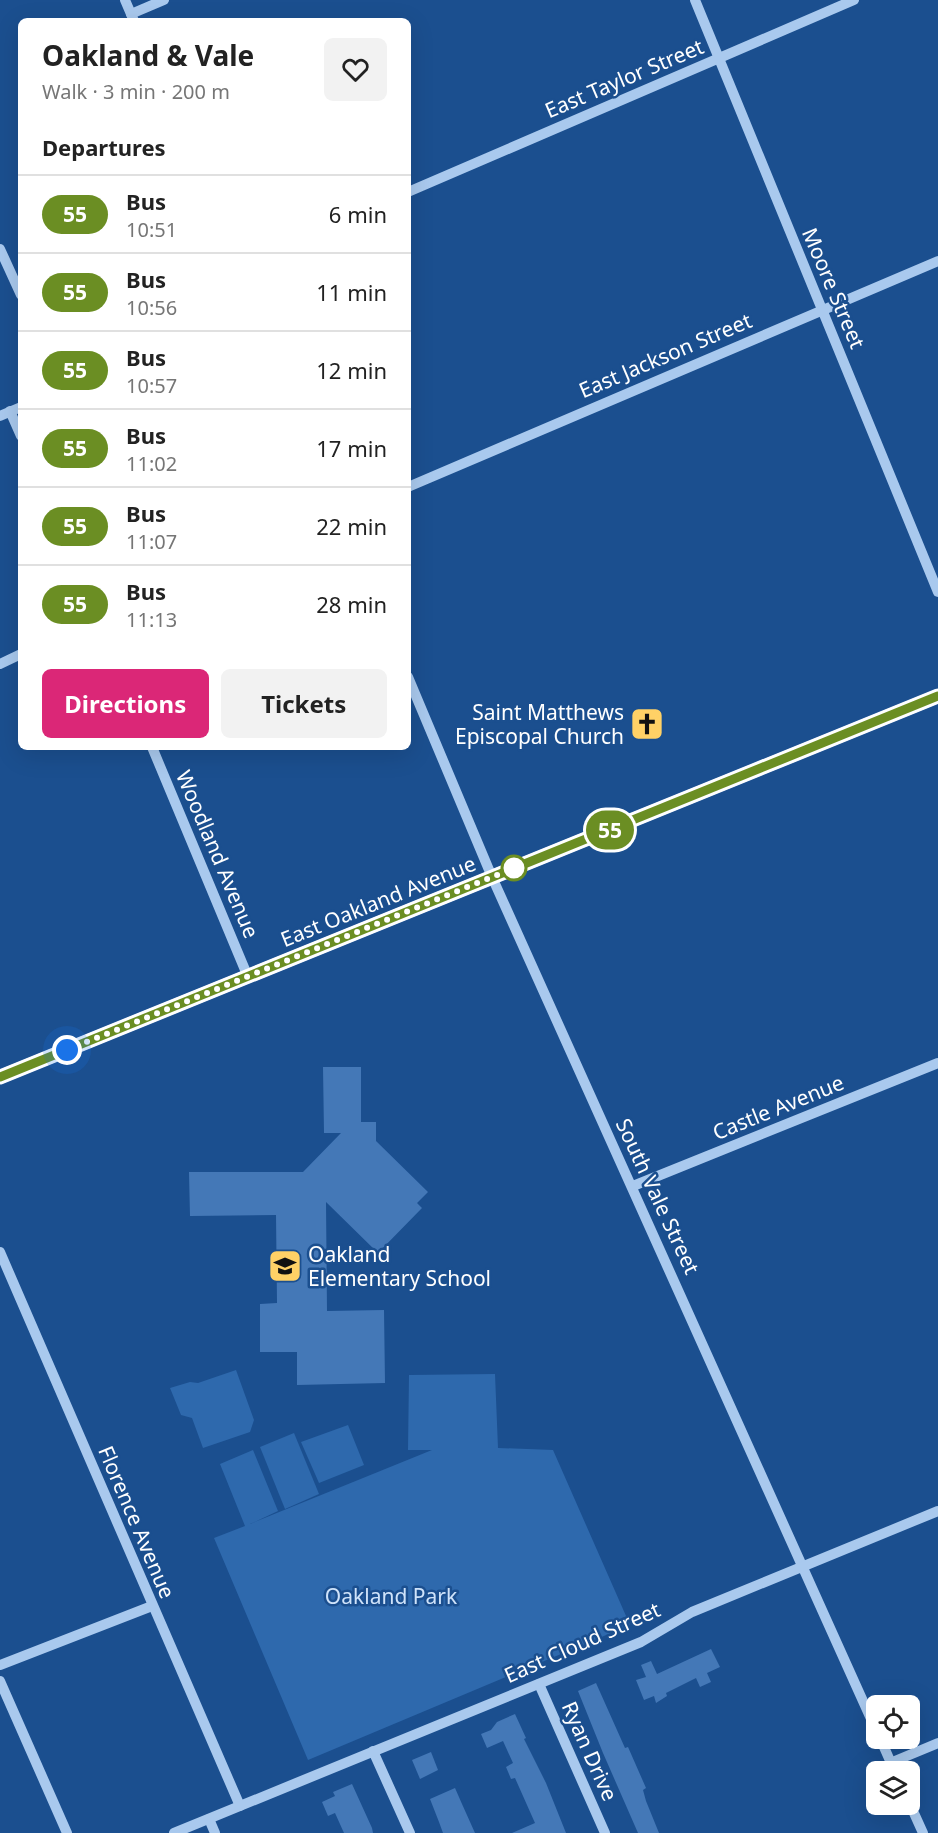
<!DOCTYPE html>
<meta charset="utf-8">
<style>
body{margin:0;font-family:"Noto Sans",sans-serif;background:#f2f2f2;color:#222;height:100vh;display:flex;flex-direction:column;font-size:22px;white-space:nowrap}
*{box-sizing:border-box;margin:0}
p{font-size:20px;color:#767676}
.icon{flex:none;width:33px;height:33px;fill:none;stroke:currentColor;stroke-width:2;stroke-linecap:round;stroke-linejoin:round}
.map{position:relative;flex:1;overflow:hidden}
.sheet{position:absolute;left:18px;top:18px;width:393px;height:732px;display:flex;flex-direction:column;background:#fff;border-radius:9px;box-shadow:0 6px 24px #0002}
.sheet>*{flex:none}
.badge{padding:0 12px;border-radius:20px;font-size:21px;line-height:39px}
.controls{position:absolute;left:866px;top:1695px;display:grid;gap:12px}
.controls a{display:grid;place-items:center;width:54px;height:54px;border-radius:9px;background:#fff;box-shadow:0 6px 24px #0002;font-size:30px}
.you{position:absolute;width:30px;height:30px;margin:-15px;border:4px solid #fff;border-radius:50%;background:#1a73e8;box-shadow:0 0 0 9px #1a73e833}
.map>.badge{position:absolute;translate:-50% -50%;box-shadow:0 0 0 3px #fff}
h2{padding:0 24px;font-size:22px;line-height:54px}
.round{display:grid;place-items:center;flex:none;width:63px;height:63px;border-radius:9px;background:#f2f2f2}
.overview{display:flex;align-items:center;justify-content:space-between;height:102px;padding:0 24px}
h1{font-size:28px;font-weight:700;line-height:45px}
.primary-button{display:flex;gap:12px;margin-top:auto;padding:12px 24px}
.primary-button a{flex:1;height:69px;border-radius:9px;background:#db2777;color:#fff;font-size:24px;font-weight:700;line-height:69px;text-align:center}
.primary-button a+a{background:#f2f2f2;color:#222}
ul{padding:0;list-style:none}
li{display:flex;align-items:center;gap:18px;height:78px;padding:0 24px;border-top:2px solid #e0e0e0}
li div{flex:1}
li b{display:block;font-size:22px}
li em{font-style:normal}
li .badge{min-width:66px;font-weight:700;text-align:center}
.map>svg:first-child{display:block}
.green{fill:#2e69ad}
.building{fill:#4478b7}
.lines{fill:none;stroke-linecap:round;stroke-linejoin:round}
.minor{stroke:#a9c9ee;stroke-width:10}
.major{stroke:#f0f6ff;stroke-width:15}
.line-casing{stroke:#fff;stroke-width:14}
.line{stroke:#6b8e23;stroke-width:9}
.walk{stroke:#fff;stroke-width:6;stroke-dasharray:0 10.8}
.stop-dot{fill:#fff;stroke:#6b8e23;stroke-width:3}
.labels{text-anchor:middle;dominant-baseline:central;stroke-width:5;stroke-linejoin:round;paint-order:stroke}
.street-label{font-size:21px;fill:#fff;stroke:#1b4f8f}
.poi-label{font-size:21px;fill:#fff;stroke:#1b4f8f;text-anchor:end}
.park-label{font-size:21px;fill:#cfe3fa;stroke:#1b4f8f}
</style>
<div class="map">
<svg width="938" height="1833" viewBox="0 0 938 1833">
<rect width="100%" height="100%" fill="#1b4f8f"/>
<g class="green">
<path d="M236,1370L254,1420L250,1432L203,1448L192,1418L181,1415L170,1388L190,1382L198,1383Z"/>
<path d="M495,1374L498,1448L553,1450L630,1625L308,1760L214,1538L245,1526L220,1464L253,1450L278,1511L250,1524L432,1450H408L409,1375Z"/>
<path d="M348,1425L364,1465L319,1483L301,1442Z"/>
<path d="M294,1433L319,1494L285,1509L260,1447Z"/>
</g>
<g class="building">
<path d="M323,1067H361V1122H376V1141L428,1192L417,1203L422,1208L378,1253L326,1202L327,1311L384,1310L385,1383L297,1385V1352H260V1304L277,1303L276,1215L190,1216L189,1172H303L341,1133H324Z"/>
<path d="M711,1649L720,1667L707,1673L711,1682L700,1687L696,1678L666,1693L667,1696L656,1703L654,1696L644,1700L636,1680L646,1677L641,1665L651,1661L657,1674Z"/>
<path d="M596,1683L625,1748L628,1747L646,1788L643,1790L646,1801L659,1833H638L603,1753L578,1691Z"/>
<path d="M515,1714L526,1738L524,1739L546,1783L566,1833H512L535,1823L515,1778L511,1779L506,1767L513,1763L503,1741L487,1748L481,1734L491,1730L497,1722Z"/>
<path d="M431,1752L438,1770L420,1779L412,1760Z"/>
<path d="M352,1784L372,1828L373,1833H344L335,1813L328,1816L322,1802L335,1796L333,1792Z"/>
<path d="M455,1788L462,1804L475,1833H443L439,1822L430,1799Z"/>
</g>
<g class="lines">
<g class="minor">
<path d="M125,0L134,21"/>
<path d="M695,0L938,592"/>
<path d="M131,14L164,0"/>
<path d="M408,192L854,0"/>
<path d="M0,249L21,295"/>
<path d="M10,411L21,436"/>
<path d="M0,416L21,407"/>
<path d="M408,487L938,261"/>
<path d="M0,664L21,654"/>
<path d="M408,677L492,877L876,1730"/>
<path d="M152,747L248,977"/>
<path d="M633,1186L938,1063"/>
<path d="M0,1252L240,1806"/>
<path d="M0,1665L152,1606"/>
<path d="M0,1681L67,1833"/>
<path d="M539,1684L605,1833"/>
<path d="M880,1738L895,1772"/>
<path d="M373,1751L410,1833"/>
<path d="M890,1763L938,1743"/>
<path d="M909,1802L923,1833"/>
<path d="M209,1819L215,1833"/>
<path d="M174,1833L641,1642L692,1612L938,1511"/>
</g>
<path class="major" d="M0,1077L938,696"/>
</g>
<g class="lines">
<g class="line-casing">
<path id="line" d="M0,1077L938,696"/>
</g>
<use href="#line" class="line"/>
<path class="walk" d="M67,1050L514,868"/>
</g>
<defs>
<g id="church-square" transform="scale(1.725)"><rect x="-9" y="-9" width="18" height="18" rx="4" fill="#ffd166" stroke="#1b4f8f"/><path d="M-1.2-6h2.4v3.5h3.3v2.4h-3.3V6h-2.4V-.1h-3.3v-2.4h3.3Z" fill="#111"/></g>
<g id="school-square" transform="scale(1.725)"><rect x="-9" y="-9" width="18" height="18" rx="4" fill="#ffd166" stroke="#1b4f8f"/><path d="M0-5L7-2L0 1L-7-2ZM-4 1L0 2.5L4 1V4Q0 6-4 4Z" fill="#111"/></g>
</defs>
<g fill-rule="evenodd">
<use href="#church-square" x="647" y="724"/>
<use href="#school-square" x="285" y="1266"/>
</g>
<circle class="stop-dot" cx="514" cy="868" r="12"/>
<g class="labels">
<g class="street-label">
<text transform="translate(624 78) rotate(-23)">East Taylor Street</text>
<text transform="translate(834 288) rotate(67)">Moore Street</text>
<text transform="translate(665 355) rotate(-23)">East Jackson Street</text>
<text transform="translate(218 854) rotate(67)">Woodland Avenue</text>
<text transform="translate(378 901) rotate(-22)">East Oakland Avenue</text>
<text transform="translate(778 1107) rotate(-22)">Castle Avenue</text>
<text transform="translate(658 1196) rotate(65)">South Vale Street</text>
<text transform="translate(137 1522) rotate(67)">Florence Avenue</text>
<text transform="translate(582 1642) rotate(-24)">East Cloud Street</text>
<text transform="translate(590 1751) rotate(66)">Ryan Drive</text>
</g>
<g class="poi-label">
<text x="624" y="712">Saint Matthews<tspan x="624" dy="24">Episcopal Church</tspan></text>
<text x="308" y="1254" text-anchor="start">Oakland<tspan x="308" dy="24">Elementary School</tspan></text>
</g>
<g class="park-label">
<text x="391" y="1596">Oakland Park</text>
</g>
</g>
</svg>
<div class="controls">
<a><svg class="icon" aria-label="locate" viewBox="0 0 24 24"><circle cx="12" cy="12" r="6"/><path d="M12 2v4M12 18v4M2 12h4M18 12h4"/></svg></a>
<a><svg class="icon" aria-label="layers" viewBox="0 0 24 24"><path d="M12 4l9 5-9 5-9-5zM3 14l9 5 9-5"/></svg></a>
</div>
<div class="you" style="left:67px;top:1050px"></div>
<b class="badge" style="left:610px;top:830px;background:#6b8e23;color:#fff">55</b>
<section class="sheet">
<div class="overview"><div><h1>Oakland &amp; Vale</h1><p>Walk · 3 min · 200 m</p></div><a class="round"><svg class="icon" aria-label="heart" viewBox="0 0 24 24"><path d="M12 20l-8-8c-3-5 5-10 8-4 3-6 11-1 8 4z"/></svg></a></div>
<h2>Departures</h2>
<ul>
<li><span class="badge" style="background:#6b8e23;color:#fff">55</span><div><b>Bus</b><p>10:51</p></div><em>6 min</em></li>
<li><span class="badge" style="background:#6b8e23;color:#fff">55</span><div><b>Bus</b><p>10:56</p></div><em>11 min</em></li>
<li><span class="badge" style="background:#6b8e23;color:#fff">55</span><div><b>Bus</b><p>10:57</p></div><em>12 min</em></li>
<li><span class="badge" style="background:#6b8e23;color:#fff">55</span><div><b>Bus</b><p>11:02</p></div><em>17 min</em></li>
<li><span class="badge" style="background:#6b8e23;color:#fff">55</span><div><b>Bus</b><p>11:07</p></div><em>22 min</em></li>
<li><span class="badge" style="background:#6b8e23;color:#fff">55</span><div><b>Bus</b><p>11:13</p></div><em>28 min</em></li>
</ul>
<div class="primary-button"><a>Directions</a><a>Tickets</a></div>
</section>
</div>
